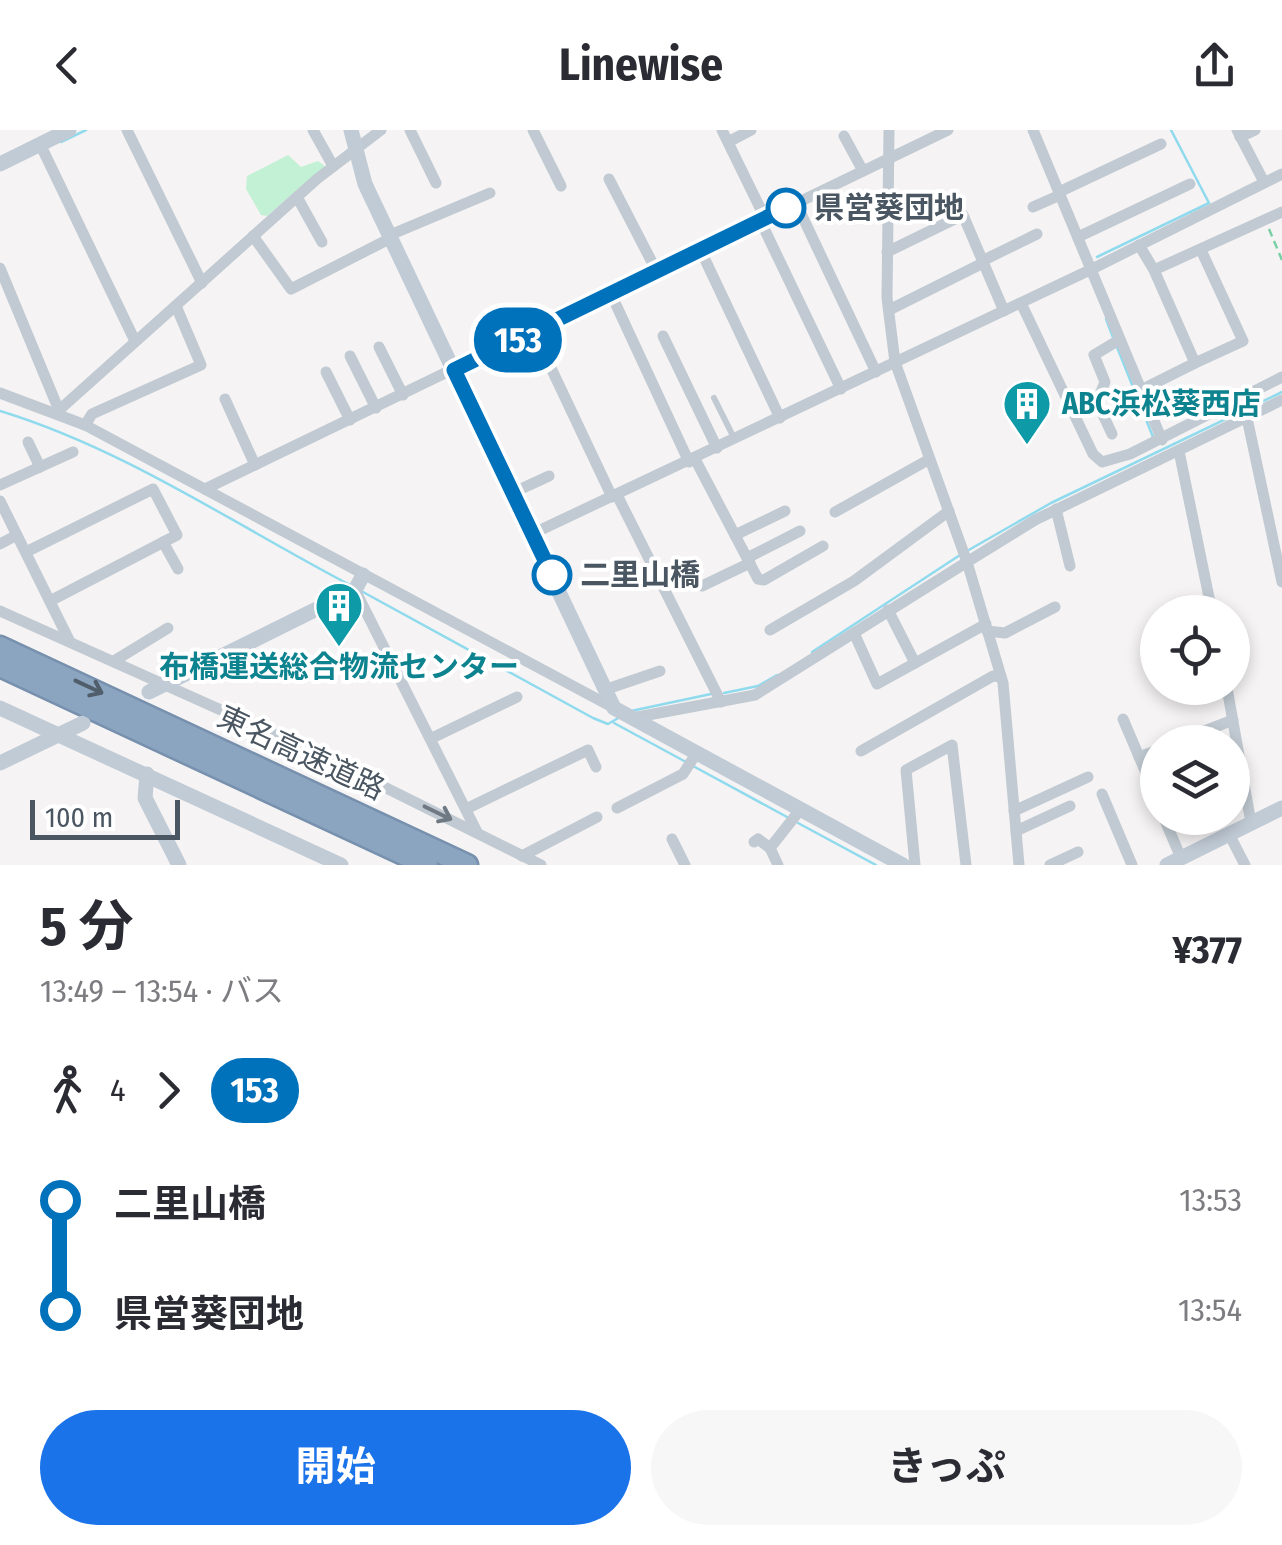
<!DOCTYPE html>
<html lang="ja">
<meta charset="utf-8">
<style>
body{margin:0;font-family:"Fira Sans Condensed","Noto Sans JP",sans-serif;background:#f7f7f7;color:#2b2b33;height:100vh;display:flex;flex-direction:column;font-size:38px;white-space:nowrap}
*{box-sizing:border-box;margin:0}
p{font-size:32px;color:#7c7c81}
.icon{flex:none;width:55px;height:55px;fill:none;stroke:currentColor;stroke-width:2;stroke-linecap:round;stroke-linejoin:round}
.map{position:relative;height:735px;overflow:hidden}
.panel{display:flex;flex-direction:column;background:#fff;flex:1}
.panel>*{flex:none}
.badge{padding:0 20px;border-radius:32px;font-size:35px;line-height:65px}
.tools{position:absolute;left:1140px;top:465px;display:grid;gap:20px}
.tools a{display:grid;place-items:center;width:110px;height:110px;border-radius:50%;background:#fff;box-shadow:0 5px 15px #0003;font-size:50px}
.scale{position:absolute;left:30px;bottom:25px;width:150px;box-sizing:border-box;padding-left:10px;border:5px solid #4a5661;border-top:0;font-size:28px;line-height:35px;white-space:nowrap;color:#4a5661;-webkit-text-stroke:8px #fff;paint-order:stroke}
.map>.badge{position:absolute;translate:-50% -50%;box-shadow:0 0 0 5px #fff}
.legs{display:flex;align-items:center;gap:15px;height:110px;padding:0 40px;font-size:32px}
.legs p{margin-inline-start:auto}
.headline{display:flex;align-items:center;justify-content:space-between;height:170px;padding:0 40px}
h1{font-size:55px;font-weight:700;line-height:75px}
.button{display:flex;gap:20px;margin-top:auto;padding:20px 40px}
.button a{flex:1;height:115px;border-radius:60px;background:#1a73e8;color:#fff;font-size:40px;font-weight:700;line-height:115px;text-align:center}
.button a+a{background:#f7f7f7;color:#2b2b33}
ul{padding:0 40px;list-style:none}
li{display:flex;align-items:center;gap:35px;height:110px;font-size:38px}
li i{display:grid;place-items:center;width:15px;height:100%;margin:0 12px;background:currentColor}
li i::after{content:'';width:25px;height:25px;margin:-12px;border:8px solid;border-radius:50%;background:#fff}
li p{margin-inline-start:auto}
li:first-child i{background:linear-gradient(#0000 50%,currentColor 0)}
li:last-child i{background:linear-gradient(currentColor 50%,#0000 0)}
header{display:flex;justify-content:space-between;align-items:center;height:130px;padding:0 40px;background:#fff;font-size:45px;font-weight:700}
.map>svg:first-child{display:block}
.green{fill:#c3f1d5}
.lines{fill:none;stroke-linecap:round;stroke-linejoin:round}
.stream{stroke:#90daee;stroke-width:2.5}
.highway-casing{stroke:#7690ad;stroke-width:25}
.path{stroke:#7ad0a6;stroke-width:2.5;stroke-dasharray:8 5;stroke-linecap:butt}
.lane{stroke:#c1cad2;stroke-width:6}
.street{stroke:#c1cad2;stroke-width:11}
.secondary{stroke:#c1cbd6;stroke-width:15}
.highway{stroke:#8ba5c1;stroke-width:20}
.oneway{stroke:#505e6b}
.oneway2{stroke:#6e7983}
.line-1-casing{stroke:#fff;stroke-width:22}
.line-1{stroke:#0072bc;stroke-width:15}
.stop-1-dot{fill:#fff;stroke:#0072bc;stroke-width:5}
.labels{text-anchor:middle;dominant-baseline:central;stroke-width:8;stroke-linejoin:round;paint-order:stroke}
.stop-label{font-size:30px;font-weight:bold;fill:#4a5661;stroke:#fff;text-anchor:start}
.culture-label{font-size:30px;font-weight:bold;fill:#0d838f;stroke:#fff;text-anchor:start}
.street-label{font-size:30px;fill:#4a5661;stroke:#fff}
</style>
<header><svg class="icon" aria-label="back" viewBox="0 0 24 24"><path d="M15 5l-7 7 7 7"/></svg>Linewise<svg class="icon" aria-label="share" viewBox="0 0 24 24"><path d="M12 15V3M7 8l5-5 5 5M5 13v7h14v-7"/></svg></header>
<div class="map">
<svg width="1282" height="735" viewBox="0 0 1282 735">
<rect width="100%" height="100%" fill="#f5f3f3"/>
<path class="green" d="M288,25L301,37L318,31L325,36L267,86L261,85L246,59L247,46Z"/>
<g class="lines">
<g class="stream">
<path d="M61,12L86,0"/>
<path d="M1097,127L1209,73L1171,0"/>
<path d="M1106,189L1114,210"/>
<path d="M1117,217L1153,307"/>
<path d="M0,281C125,319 237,396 352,456"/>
<path d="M967,421L1051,373L1282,262"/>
<path d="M363,462L593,588L608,594L620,587"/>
<path d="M812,522L960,425"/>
<path d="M724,563L758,556L777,545"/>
<path d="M631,581L711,564"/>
<path d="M614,593L686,632"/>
<path d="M693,636L787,687"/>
<path d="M798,693L876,735"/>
</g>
<g class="highway-casing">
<g id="highway">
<path d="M0,517L467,735"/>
<path d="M0,536L427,735"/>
</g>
</g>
<path class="path" d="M1269,99L1282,130"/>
<path class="lane" d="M714,268L734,308"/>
<g class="street">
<path d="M127,0L202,153"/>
<path d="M313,0L333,36"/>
<path d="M410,0L436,53"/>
<path d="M533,0L561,56"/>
<path d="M722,0L765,88"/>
<path d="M1033,0L1162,310"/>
<path d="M1237,0L1264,52"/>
<path d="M844,6L863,41"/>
<path d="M1240,7L1255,0"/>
<path d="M728,12L751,0"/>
<path d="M40,14L135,211"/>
<path d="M609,49L656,140"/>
<path d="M1059,62L1161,14"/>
<path d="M297,67L322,112"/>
<path d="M796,73L876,242"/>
<path d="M1033,77L1060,65"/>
<path d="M760,90L841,259"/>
<path d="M390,105L490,63"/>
<path d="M253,106L291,159L391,108"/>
<path d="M1078,107L1190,54"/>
<path d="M1139,115L1154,140"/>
<path d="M700,119L780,288"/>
<path d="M887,122L963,85L1004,181"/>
<path d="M984,130L1037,104"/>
<path d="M0,138L58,278"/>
<path d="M611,164L689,332"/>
<path d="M1021,173L1093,324L1102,332L1130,324L1282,247"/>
<path d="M889,180L983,133"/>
<path d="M534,202L612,367"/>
<path d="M663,206L717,318"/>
<path d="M379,217L403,265"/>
<path d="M350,226L376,278"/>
<path d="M1195,233L1243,211L1201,120"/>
<path d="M326,242L350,290"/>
<path d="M1141,260L1195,233L1154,140L1282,82"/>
<path d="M0,263L85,295L614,578"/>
<path d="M225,269L255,335"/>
<path d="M57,282L317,49L381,0"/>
<path d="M1247,288L1282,452"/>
<path d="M85,295L92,284L201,235L176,176"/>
<path d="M1112,304L1097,272L1105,252L1094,225L1119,210"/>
<path d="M28,312L40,337"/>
<path d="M1179,321L1212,482"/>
<path d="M695,329L758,449L764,450L823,416"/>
<path d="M0,355L73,322"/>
<path d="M205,359L948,0"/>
<path d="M512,363L549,346"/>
<path d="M617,365L721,572"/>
<path d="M0,371L70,512"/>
<path d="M1056,379L1070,436"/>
<path d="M835,382L928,330"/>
<path d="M532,404L1092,139L1282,44"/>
<path d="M735,405L785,381"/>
<path d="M163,412L178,439"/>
<path d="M0,414L17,405"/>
<path d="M26,422L153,359L177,405L50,471"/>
<path d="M747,428L800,401"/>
<path d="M702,456L750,433"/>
<path d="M355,460L477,702"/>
<path d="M888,480L915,533"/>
<path d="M0,481L310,620L541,735"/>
<path d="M770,500L854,451L949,381"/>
<path d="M987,501L1005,503L1055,477"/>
<path d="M854,503L877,554L986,494"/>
<path d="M114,531L168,498"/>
<path d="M1227,558L1251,693"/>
<path d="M607,559L660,541"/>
<path d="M632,588L755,565L967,432L895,232L887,168L889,0"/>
<path d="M1123,589L1158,671"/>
<path d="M432,608L517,567"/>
<path d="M1176,612L1233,590"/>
<path d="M861,621L993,546L1001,547"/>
<path d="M1139,627L1158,620"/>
<path d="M1102,664L1132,735"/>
<path d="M617,678L683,644L696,624"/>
<path d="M466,679L588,620L596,637"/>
<path d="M1014,681L1088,647"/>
<path d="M1164,688L1181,728"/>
<path d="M1016,701L1070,676"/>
<path d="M1229,704L1245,735"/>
<path d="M672,709L685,735"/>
<path d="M754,712L758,709L770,718"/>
<path d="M522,726L597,687"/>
<path d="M778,735L770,718L800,680"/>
<path d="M915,735L906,640L952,615L966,735"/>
<path d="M1019,735L1003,553L967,432L1035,390L1282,270"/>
<path d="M1050,735L1078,722"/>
</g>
<g class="secondary">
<path d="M351,0L365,54L614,578L903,735"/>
<path d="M0,34L69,0"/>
<path d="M149,562L355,460L363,445"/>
<path d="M0,578L341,735"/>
<path d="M0,633L83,593"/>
<path d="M147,644L145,668L179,735"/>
<path d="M1167,735L1282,678"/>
</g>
<use href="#highway" class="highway"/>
</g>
<defs><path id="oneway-shaft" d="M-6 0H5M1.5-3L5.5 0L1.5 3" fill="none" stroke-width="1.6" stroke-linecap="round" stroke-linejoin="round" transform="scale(2.5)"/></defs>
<use class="oneway" href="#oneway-shaft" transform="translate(89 557) rotate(25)"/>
<use class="oneway2" href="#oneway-shaft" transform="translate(438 683) rotate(26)"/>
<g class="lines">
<g class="line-1-casing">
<path id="line-1" d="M552,445L454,240L786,78"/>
</g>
<use href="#line-1" class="line-1"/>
</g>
<defs>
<g id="building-pin" transform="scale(2.5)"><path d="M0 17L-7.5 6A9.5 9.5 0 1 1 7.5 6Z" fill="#0f9aa8" stroke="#fff"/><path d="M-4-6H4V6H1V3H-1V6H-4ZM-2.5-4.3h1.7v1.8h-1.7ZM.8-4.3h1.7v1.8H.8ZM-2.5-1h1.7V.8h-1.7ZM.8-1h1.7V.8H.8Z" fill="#fff"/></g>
</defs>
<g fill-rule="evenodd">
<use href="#building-pin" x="1027" y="274"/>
<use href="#building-pin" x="339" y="476"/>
</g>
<g class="stop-1-dot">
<circle cx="786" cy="78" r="18"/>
<circle cx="552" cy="445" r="18"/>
</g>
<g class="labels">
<g class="stop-label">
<text x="814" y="78">県営葵団地</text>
<text x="580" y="445">二里山橋</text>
</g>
<g class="culture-label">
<text x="1062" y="274">ABC浜松葵西店</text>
<text x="339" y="537" text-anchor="middle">布橋運送総合物流センター</text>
</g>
<g class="street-label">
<text transform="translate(301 623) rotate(25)">東名高速道路</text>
</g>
</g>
</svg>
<div class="tools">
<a><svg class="icon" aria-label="locate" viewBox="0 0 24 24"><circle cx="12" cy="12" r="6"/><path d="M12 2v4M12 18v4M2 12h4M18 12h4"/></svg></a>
<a><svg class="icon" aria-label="layers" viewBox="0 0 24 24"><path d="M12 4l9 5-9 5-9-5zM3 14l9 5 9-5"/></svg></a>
</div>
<div class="scale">100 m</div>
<b class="badge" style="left:518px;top:210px;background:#0072bc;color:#fff">153</b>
</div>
<section class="panel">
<div class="headline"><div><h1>5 分</h1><p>13:49 – 13:54 · バス</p></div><b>¥377</b></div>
<div class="legs"><svg class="icon" aria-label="walk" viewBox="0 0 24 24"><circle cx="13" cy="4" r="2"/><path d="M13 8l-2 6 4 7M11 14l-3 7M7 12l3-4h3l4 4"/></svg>4<svg class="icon" aria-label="forward" viewBox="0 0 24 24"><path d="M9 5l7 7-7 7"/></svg><b class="badge" style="background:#0072bc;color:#fff">153</b></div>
<ul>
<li><i style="color:#0072bc"></i><b>二里山橋</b><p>13:53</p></li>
<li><i style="color:#0072bc"></i><b>県営葵団地</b><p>13:54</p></li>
</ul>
<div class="button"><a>開始</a><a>きっぷ</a></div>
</section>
